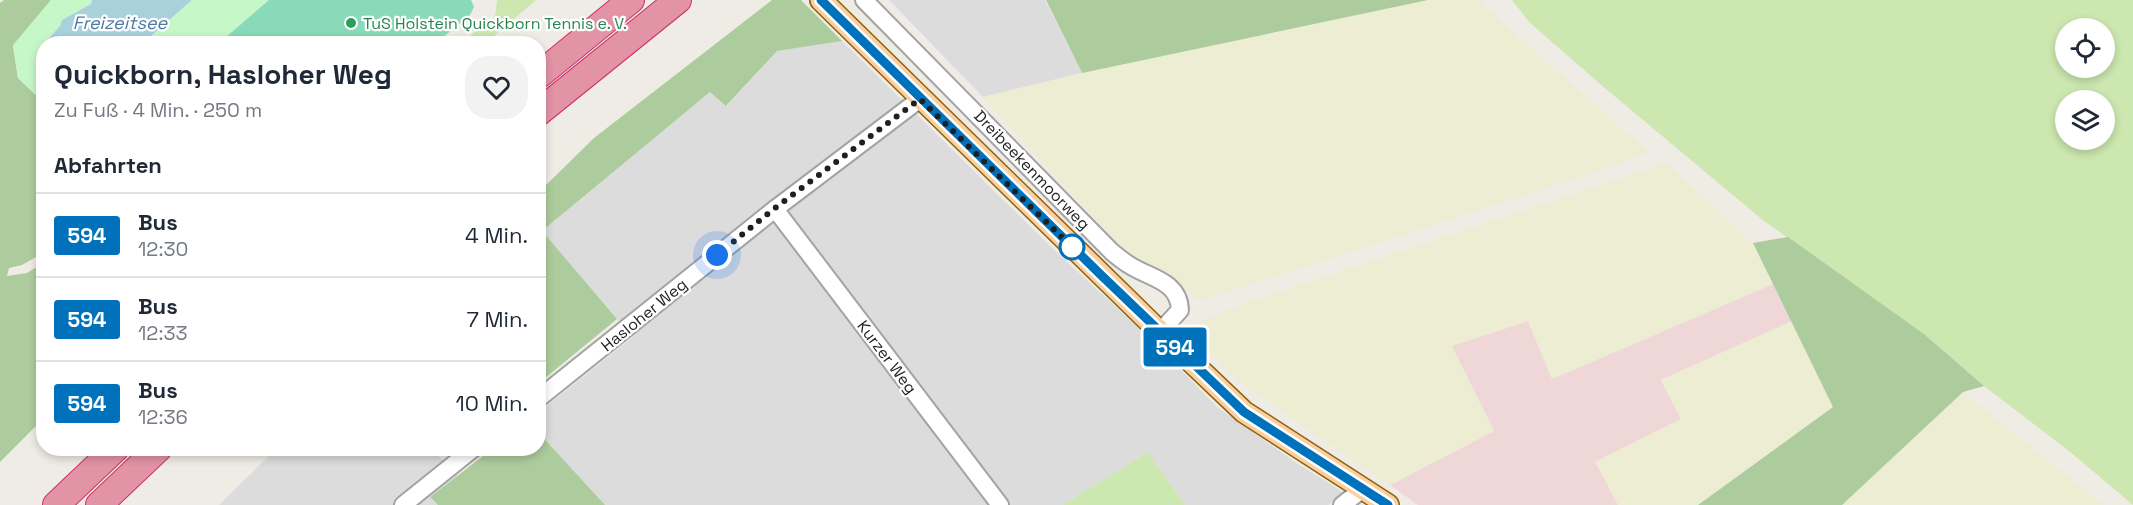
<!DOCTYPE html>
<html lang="de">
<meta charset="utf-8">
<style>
body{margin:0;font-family:"Space Grotesk",sans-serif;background:#f2f2f3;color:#1f2937;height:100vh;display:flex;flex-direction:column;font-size:22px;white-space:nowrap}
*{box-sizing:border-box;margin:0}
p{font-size:20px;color:#747a83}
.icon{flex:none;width:33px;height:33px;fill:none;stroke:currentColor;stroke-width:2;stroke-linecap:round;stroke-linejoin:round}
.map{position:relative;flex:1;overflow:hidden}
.drawer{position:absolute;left:36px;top:36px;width:510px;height:420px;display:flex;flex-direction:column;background:#fff;border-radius:24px;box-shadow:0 3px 9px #0003}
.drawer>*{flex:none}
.badge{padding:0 12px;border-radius:4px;font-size:21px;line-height:39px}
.controls{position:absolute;left:2055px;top:18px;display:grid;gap:12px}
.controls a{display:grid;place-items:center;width:60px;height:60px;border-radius:50%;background:#fff;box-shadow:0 3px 9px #0003;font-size:30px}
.you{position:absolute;width:30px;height:30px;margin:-15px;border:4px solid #fff;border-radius:50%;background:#1a73e8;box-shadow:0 0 0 9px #1a73e833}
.map>.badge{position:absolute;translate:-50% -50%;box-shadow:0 0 0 3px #fff}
h2{padding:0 18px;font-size:22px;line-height:54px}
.round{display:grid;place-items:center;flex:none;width:63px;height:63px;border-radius:24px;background:#f2f2f3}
.head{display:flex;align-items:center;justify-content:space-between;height:102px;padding:0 18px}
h1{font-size:28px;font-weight:700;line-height:45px}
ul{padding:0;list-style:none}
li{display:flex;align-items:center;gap:18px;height:84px;padding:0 18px;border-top:2px solid #e0e1e3}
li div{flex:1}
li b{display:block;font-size:22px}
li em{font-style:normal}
li .badge{min-width:66px;font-weight:700;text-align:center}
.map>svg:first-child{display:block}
.residential{fill:#dddcdc}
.commercial{fill:#efd7d7}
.farmland{fill:#ecedd3}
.grass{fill:#cce7af;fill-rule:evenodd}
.forest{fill:#adcc9d}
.park{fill:#c6f7c9}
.pitch{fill:#89dab8}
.water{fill:#a9d1db}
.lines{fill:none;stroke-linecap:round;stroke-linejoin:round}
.minor-casing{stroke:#a3a3a3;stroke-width:20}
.major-casing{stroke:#926108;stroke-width:24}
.highway-casing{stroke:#d12f6c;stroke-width:28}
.minor{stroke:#fff;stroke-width:16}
.major{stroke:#f7d1a4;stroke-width:21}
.highway{stroke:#e293a4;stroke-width:26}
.line-casing{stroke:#fff;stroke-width:14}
.line{stroke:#0072bc;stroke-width:9}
.walk{stroke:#1f1f1f;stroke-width:6;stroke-dasharray:0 10.8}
.leisure-dot{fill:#2e9e5b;stroke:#fff;stroke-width:2}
.stop-dot{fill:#fff;stroke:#0072bc;stroke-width:3}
.labels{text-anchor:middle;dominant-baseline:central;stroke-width:4.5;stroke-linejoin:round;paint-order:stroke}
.leisure-label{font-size:16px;fill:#27864d;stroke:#fff;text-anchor:start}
.street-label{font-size:16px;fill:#1f1f1f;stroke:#fff}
.water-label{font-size:18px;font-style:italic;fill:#4e7aa2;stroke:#fff}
</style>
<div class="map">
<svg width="2133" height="505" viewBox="0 0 2133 505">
<rect width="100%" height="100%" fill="#efece6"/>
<g class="residential">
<path d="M889,0H1045L1082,73L983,97Z"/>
<path d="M842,41L1052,248L1153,341L1217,407L1295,462L1346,494L1328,505H1185L1148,452L1063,505H605L539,433V412L633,337L541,232L710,92L727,106L777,51Z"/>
<path d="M276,449H431L458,475L430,497L438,505H219Z"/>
</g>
<path class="commercial" d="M1773,284L1792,321L1661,380L1681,419L1618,505H1418L1390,485L1494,431L1451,346L1528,321L1552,379Z"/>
<g class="farmland">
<path d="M1428,0H1481L1486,8L1649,152L1600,171L1203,300L1193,297L1176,281L1155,267L1135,259L1115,241L983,97L1082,73Z"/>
<path d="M1666,163L1753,243L1773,284L1552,379L1528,321L1452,346L1494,431L1390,485L1240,383L1186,329L1239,305Z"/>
<path d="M1792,321L1833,407L1698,505H1618L1595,462L1681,419L1661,380Z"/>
<path d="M1963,392L2104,505H1842Z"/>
</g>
<g class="grass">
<path d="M497,0H536L486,43H462L478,29L495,18Z"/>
<path d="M1512,0H2133V505L2069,451L1984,386L1924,334L1764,221L1606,89L1530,23ZM2066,28H2104V68H2066ZM2066,100H2104V140H2066Z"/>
<path d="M1148,452L1185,505H1063Z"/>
</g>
<g class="forest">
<path d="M4,0H51L13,46L18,78L43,102L38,126L44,128L43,253L22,265L9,268L7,276L27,273L43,263V419L0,462V3Z"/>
<path d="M772,0H801L842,41L777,51L726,106L710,92L542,231L617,319L539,383V192L594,138Z"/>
<path d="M1046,0H1428L1082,73Z"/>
<path d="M1788,237L1924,334L1984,386L1963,392L1842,505H1698L1833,407L1753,243Z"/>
<path d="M539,433L605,505H438L430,497L492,449L538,448Z"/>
</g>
<g class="park">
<path d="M51,0H92L91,4L62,20L61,26L43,43L44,45L43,128L38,126L43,102L18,78L13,45Z"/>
<path d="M192,0H269L219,43L143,44Z"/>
</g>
<path class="pitch" d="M269,0H471L474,7L470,15L436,43H219Z"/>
<path class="water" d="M92,0H192L143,43L43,45L60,26L62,20L91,4Z"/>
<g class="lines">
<g class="minor-casing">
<g id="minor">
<path d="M864,0L1112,252C1118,257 1124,262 1131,266C1150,278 1179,281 1180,310L1160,332"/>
<path d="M775,209L1000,505"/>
<path d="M538,399L775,209L920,99"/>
<path d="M403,505L474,448"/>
<path d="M1342,505L1363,489"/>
</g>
</g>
<g class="major-casing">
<path id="major" d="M821,0L1160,332L1244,412L1388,505"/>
</g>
<g class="highway-casing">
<g id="highway">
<path d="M538,76L631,0"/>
<path d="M538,113L678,0"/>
<path d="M56,505L116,448"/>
<path d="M99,505L159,448"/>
</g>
</g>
<use href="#minor" class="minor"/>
<use href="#major" class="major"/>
<use href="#highway" class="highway"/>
</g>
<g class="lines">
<g class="line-casing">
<path id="line" d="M821,0L1101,275L1244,412L1388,505"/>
</g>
<use href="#line" class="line"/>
<path class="walk" d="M717,255L775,208L920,99L1072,247"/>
</g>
<circle class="leisure-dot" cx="351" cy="23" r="6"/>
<circle class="stop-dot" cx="1072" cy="247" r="12"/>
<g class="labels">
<g class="leisure-label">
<text x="363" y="23">TuS Holstein Quickborn Tennis e. V.</text>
</g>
<g class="street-label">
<text transform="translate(1032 170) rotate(46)">Dreibeekenmoorweg</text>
<text transform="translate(644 315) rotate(-39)">Hasloher Weg</text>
<text transform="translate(887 357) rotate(53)">Kurzer Weg</text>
</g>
<g class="water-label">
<text x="120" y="22">Freizeitsee</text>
</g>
</g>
</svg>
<div class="controls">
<a><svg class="icon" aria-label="locate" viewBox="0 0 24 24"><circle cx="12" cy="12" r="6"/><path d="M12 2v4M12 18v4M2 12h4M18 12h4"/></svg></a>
<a><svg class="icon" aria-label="layers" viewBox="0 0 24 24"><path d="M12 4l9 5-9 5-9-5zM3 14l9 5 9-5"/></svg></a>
</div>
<div class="you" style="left:717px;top:255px"></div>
<b class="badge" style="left:1175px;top:347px;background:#0072bc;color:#fff">594</b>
<section class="drawer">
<div class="head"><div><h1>Quickborn, Hasloher Weg</h1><p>Zu Fuß · 4 Min. · 250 m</p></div><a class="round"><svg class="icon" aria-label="heart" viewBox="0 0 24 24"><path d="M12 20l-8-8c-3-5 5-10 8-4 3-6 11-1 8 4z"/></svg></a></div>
<h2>Abfahrten</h2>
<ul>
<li><span class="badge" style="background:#0072bc;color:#fff">594</span><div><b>Bus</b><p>12:30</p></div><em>4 Min.</em></li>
<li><span class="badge" style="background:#0072bc;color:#fff">594</span><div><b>Bus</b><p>12:33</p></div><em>7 Min.</em></li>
<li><span class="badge" style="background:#0072bc;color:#fff">594</span><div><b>Bus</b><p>12:36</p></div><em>10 Min.</em></li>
</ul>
</section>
</div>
